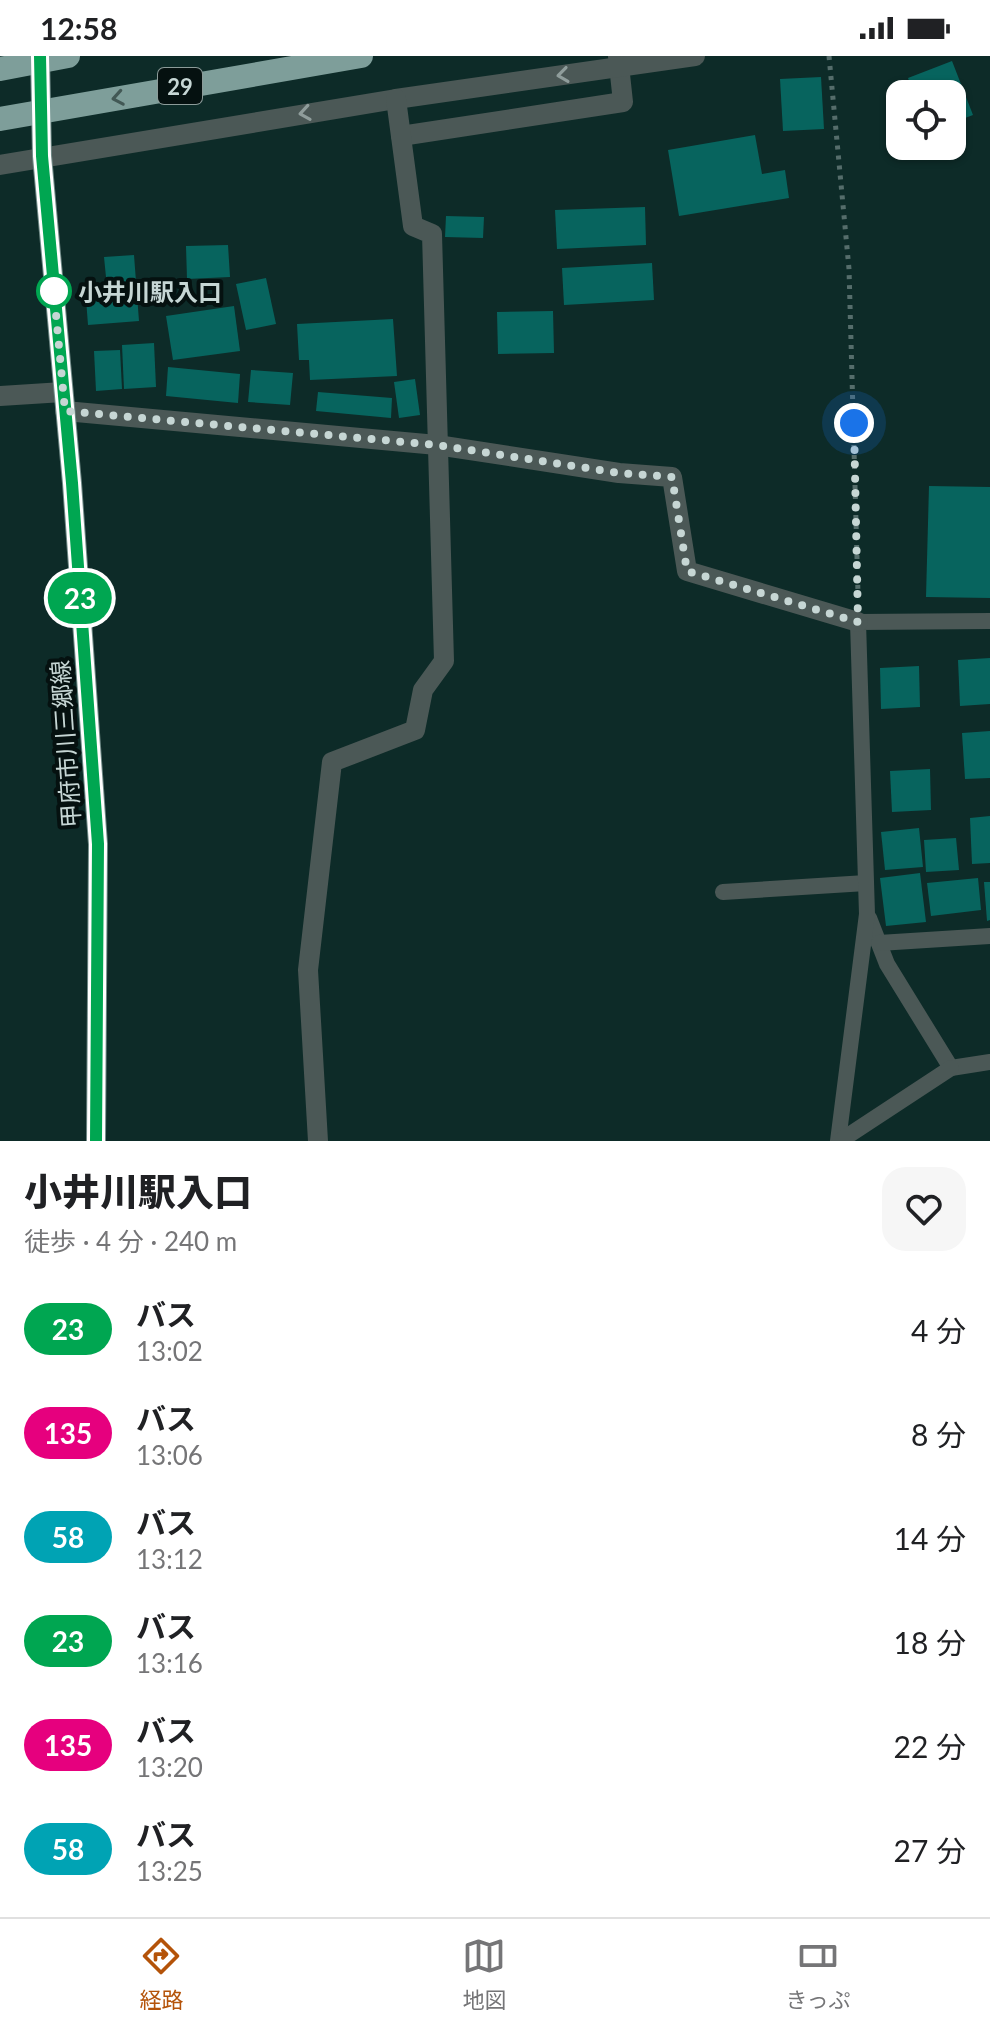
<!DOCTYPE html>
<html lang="ja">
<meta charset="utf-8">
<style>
body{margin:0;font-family:Lato,"Noto Sans JP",sans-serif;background:#f6f6f6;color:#202124;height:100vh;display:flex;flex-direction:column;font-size:30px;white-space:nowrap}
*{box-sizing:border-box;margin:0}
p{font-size:26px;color:#757577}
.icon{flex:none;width:44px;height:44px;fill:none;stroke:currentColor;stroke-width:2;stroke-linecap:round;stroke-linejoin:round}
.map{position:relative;height:1085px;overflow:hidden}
.side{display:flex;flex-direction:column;background:#fff;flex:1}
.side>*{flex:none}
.badge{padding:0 16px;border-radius:26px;font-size:28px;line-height:52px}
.buttons{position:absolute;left:886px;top:24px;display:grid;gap:16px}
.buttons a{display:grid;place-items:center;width:80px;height:80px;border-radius:16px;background:#fff;box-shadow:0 2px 6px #0004;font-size:40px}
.you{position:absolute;width:40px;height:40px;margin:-20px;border:6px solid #fff;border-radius:50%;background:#1a73e8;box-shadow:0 0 0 12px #1a73e833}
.map>.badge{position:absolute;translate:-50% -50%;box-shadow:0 0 0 4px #fff}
.round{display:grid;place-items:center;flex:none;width:84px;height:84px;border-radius:24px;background:#f6f6f6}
.summary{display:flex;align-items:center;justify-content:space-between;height:136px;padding:0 24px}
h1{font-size:38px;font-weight:800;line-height:60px}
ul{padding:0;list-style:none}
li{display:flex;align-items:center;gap:24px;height:104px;padding:0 24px}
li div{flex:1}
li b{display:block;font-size:30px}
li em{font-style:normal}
li .badge{min-width:88px;font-weight:700;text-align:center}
.status{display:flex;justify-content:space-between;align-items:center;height:56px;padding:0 40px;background:#fff;direction:ltr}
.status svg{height:22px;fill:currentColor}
.tab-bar{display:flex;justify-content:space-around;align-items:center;height:112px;border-top:2px solid #e0e0e0;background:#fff;font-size:22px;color:#757577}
.tab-bar a{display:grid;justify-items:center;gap:4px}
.tab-bar .current{color:#b45309}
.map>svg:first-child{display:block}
.building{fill:#07645e}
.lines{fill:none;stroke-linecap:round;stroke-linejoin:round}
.path{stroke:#556d6b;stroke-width:5;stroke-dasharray:4 6;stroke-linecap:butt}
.lane{stroke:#4b5856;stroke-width:16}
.street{stroke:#4b5856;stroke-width:20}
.primary{stroke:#708a87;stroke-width:20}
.highway{stroke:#7e9e9a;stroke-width:24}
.oneway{stroke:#8f9d9b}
.oneway2{stroke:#425855}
.line-casing{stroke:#fff;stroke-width:18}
.line{stroke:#00a651;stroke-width:12}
.walk{stroke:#c6d6d4;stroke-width:8;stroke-dasharray:0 14.4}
.stop-dot{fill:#fff;stroke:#00a651;stroke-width:4}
.labels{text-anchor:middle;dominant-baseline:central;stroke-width:8;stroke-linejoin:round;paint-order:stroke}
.shield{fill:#051110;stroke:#8c9b99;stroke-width:2}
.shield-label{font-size:22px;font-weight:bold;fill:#c6d6d4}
.stop-label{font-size:24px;font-weight:bold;fill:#c6d6d4;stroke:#051110;text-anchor:start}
.street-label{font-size:24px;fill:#c6d6d4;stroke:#051110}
</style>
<div class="status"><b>12:58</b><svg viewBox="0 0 49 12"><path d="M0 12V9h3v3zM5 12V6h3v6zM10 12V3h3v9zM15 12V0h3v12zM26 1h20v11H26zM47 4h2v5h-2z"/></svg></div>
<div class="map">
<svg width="990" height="1085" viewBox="0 0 990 1085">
<rect width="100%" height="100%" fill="#0d2b28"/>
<g class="building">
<path d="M952,5L973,59L952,67V38H914L908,22Z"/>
<path d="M821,21L824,73L783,75L780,23Z"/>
<path d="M755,79L762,118L785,114L789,142L679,160L668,94Z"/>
<path d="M645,151L646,189L557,193L555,154Z"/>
<path d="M446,160L484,161L483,182L445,181Z"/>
<path d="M228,189L230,221L187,223L186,190Z"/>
<path d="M134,199L139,265L88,269L86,243L108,241L104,201Z"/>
<path d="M652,207L654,244L564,249L562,212Z"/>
<path d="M266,222L276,268L246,274L236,228Z"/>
<path d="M234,250L240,295L173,304L166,260Z"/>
<path d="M553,255L554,297L498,298L497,256Z"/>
<path d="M393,263L397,320L310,324L309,304H299L297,268Z"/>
<path d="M154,287L156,331L124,333L122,289Z"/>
<path d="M120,294L122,333L96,335L94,295Z"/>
<path d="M168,311L240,318L238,347L166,340Z"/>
<path d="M251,314L293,317L290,349L248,346Z"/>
<path d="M415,323L420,359L399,362L394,326Z"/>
<path d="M318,336L392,342L391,362L316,355Z"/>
<path d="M929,430L990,431V542L926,541Z"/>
<path d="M990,602V648L960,650L958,604Z"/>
<path d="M919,610L920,651L881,653L880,612Z"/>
<path d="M990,675V722L965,723L962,677Z"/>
<path d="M930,713L931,754L892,756L890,715Z"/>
<path d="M990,760V807L972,808L970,762Z"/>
<path d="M919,772L923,811L885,814L881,776Z"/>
<path d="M956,782L959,814L926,816L924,784Z"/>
<path d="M920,817L926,866L886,870L880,822Z"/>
<path d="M978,822L981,854L931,860L927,827Z"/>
<path d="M984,826H990V864L987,865Z"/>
</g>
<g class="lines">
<path class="path" d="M829,0L849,213L858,538"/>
<g class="lane">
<path d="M723,836L866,827"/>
<path d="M869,862L887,908L951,1012L990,1006"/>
<path d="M879,887L990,880"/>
<path d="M838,1085L867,858L858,566L990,565"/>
<path d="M840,1085L951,1012"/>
</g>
<g class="street">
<path d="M401,80L623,46L618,0"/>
<path d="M0,109L396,43L695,0"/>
<path d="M0,340L63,336"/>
<path d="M65,355L437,389L619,417L672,421L687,515L858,566"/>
<path d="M318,1085L308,914L332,706L415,674L423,634L444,605L432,178L413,170L396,43"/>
</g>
<path class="primary" d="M40,0L42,100L72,427L98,788L96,1085"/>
<g class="highway">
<path d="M0,13L68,0"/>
<path d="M0,63L361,0"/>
</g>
</g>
<defs><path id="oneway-chevron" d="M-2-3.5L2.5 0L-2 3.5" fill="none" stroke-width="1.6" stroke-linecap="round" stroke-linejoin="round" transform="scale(2)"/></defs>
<g class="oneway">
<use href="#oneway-chevron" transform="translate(563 19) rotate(172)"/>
<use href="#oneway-chevron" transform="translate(305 57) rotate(171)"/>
</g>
<use class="oneway2" href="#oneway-chevron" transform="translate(118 42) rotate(170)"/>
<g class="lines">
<g class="line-casing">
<path id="line" d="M40,0L42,100L72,427L98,788L96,1085"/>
</g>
<use href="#line" class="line"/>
<path class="walk" d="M54,235L53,226L65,355L437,389L619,417L672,421L687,515L858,566L854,367"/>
</g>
<circle class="stop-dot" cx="54" cy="235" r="16"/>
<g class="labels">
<rect class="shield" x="158" y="12" width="44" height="36" rx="6"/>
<g class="shield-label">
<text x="180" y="30">29</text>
</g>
<g class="stop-label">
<text x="78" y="235">小井川駅入口</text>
</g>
<g class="street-label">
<text transform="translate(65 688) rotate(-94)">甲府市川三郷線</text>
</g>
</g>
</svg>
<div class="buttons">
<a><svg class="icon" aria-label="locate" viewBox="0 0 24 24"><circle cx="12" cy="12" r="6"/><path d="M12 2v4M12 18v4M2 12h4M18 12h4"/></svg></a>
</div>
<div class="you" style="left:854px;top:367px"></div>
<b class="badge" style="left:80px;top:542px;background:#00a651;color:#fff">23</b>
</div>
<section class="side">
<div class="summary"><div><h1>小井川駅入口</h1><p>徒歩 · 4 分 · 240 m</p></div><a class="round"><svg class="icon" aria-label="heart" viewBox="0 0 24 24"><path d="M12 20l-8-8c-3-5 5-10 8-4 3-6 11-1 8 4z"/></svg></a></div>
<ul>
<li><span class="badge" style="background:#00a651;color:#fff">23</span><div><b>バス</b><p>13:02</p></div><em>4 分</em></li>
<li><span class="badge" style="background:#e6007e;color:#fff">135</span><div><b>バス</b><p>13:06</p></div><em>8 分</em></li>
<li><span class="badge" style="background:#00a3b4;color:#fff">58</span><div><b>バス</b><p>13:12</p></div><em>14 分</em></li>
<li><span class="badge" style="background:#00a651;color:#fff">23</span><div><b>バス</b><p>13:16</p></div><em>18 分</em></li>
<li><span class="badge" style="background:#e6007e;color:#fff">135</span><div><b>バス</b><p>13:20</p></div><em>22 分</em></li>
<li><span class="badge" style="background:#00a3b4;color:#fff">58</span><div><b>バス</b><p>13:25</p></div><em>27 分</em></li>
</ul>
</section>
<nav class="tab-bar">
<a class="current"><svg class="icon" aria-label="directions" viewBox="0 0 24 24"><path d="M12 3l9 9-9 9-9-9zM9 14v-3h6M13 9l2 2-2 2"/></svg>経路</a>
<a><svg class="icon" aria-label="map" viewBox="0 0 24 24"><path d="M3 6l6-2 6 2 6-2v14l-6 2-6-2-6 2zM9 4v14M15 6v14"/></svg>地図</a>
<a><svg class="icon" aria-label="tickets" viewBox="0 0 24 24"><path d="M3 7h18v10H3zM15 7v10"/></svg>きっぷ</a>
</nav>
